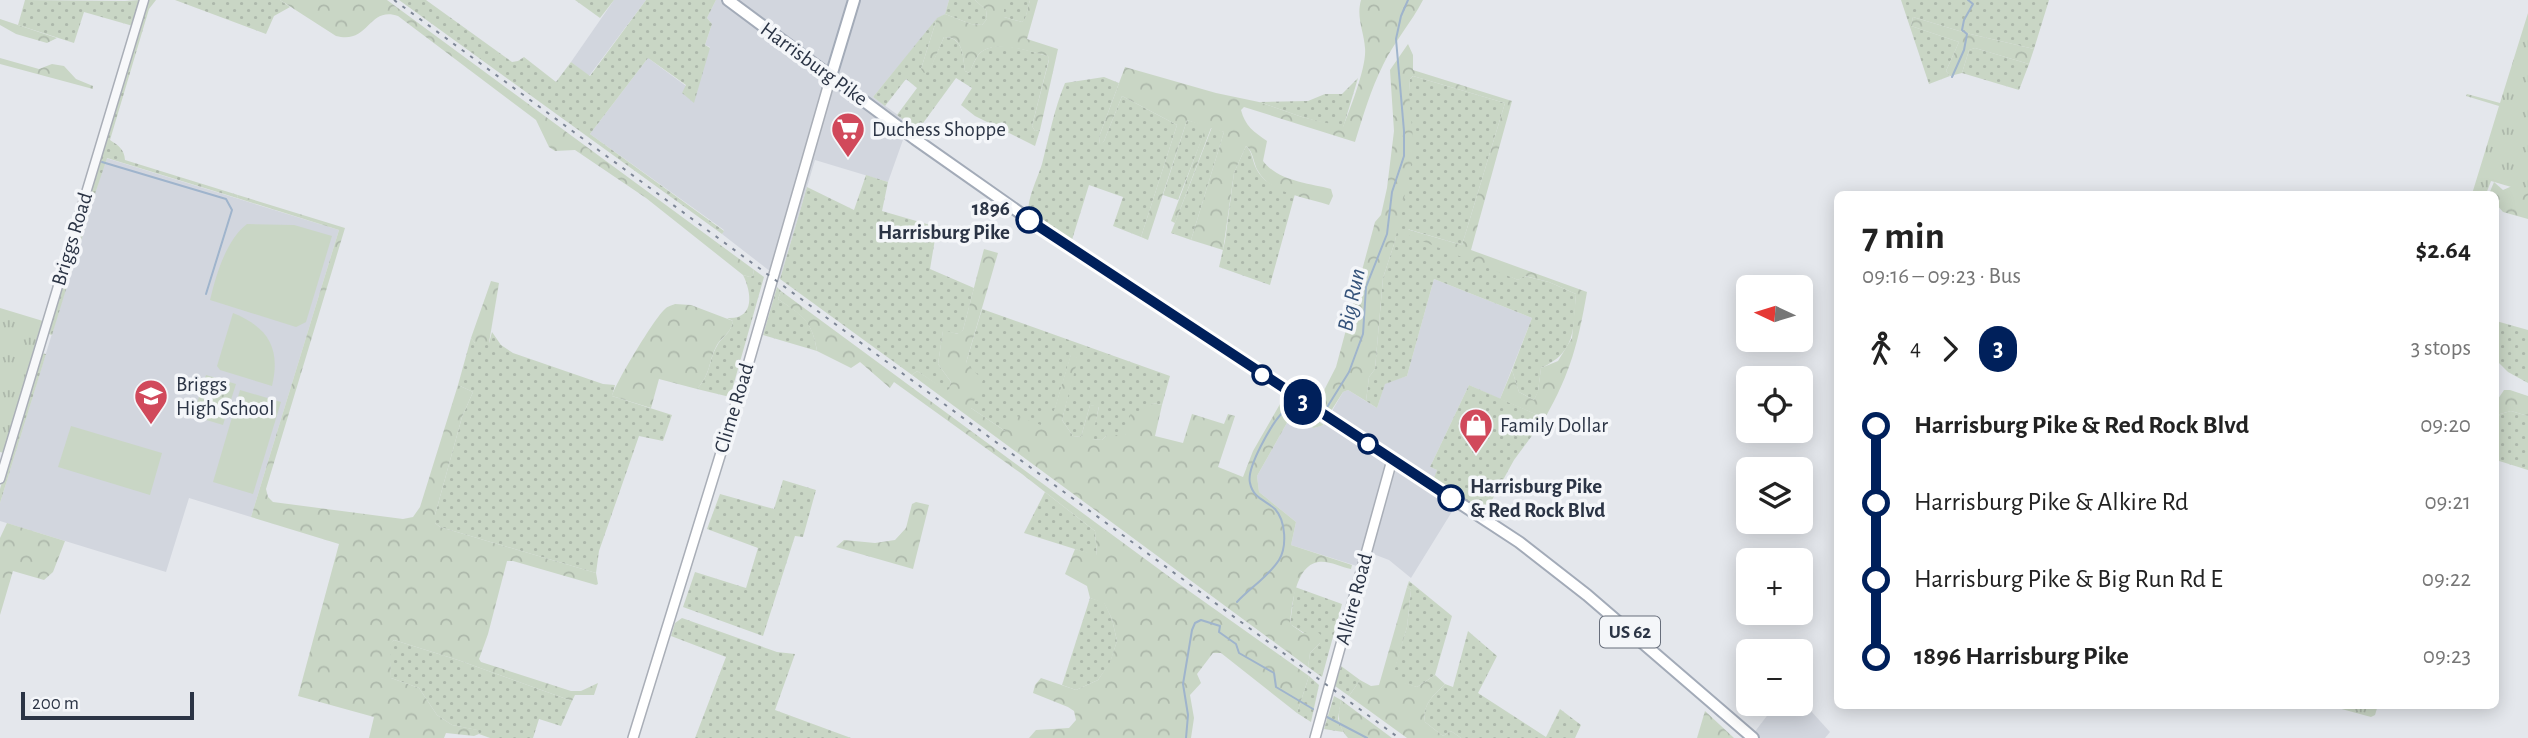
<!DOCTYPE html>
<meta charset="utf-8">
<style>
body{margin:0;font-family:"Alegreya Sans",sans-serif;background:#f6f6f6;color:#222;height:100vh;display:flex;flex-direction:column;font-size:26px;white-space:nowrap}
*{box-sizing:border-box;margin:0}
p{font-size:23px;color:#767676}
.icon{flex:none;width:38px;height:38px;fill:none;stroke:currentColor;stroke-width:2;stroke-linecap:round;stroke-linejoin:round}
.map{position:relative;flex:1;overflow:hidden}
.details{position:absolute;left:1834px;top:191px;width:665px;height:518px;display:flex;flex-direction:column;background:#fff;border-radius:10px;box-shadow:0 4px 18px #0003}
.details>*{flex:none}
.badge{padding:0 14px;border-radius:23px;font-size:24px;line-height:46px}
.needle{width:46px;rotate:274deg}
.tools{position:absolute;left:1736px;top:275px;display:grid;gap:14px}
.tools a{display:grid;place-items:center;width:77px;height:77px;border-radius:10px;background:#fff;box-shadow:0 4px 18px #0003;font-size:35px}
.scale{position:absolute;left:21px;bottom:18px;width:173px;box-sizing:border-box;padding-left:7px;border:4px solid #2b3445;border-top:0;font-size:19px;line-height:24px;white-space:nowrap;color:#2b3445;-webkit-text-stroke:5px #f4f6f9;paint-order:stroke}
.map>.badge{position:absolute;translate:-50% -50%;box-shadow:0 0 0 4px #fff}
.legs{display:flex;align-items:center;gap:10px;height:77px;padding:0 28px;font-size:23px}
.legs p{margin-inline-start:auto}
.headline{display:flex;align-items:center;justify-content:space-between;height:119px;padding:0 28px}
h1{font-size:38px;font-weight:600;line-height:52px}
ul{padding:0 28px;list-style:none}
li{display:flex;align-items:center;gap:24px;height:77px;font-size:26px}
li i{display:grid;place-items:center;width:10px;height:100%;margin:0 9px;background:currentColor}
li i::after{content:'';width:18px;height:18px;margin:-9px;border:5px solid;border-radius:50%;background:#fff}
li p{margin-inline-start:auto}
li:first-child i{background:linear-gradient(#0000 50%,currentColor 0)}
li:last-child i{background:linear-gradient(currentColor 50%,#0000 0)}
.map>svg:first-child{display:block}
.built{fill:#d2d6de}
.grass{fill:url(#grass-dots)}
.forest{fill:url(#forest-crowns)}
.park{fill:url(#park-tufts)}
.pitch{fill:#c9d6c5}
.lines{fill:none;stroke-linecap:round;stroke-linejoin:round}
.stream{stroke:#9fb4cc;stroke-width:2}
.tertiary-casing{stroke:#a9aeb7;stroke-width:11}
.secondary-casing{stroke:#a9aeb7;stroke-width:12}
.primary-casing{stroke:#a3abb8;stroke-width:14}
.tertiary{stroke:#f7f8fa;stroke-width:8}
.secondary{stroke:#fff;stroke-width:9}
.primary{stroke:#fff;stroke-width:10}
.rail{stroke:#7d8696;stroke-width:2;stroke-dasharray:3.5 7;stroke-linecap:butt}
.line-1-casing{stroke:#fff;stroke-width:16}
.line-1{stroke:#00205b;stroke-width:10}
.stop-1-dot{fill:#fff;stroke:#00205b;stroke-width:3.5}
.labels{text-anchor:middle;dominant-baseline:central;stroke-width:7;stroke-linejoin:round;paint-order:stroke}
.shield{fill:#f4f6f9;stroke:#676e7b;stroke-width:2}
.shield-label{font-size:19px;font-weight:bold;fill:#2b3445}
.street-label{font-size:21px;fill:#2b3445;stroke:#f4f6f9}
.poi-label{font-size:21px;fill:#2b3445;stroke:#f4f6f9;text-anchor:start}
.stop-label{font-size:21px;font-weight:bold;fill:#2b3445;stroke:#f4f6f9;text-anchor:end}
.water-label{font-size:23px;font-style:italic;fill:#34527a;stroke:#f4f6f9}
</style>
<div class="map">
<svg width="2528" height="738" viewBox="0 0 2528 738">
<defs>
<pattern id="grass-dots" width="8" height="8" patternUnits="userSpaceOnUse" patternTransform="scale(1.75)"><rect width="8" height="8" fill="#c9d6c5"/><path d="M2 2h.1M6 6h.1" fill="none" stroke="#adb8ab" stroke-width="1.8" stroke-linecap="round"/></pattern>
<pattern id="forest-crowns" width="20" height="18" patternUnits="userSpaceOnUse" patternTransform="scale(1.75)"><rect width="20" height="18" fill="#c9d6c5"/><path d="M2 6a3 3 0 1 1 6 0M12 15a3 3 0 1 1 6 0" fill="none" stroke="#adb8ab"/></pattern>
<pattern id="park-tufts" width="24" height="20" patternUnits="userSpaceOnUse" patternTransform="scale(1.75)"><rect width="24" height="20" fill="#c9d6c5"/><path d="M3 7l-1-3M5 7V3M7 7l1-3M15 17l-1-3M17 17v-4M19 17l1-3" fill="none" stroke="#adb8ab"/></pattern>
</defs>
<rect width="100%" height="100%" fill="#e4e7ec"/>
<g class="built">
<path d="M614,0H646L589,76L571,62Z"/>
<path d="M716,0H949L945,14L937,19L873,97L909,123L888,182L815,160L780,279L722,234L724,230L590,134L648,58L686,86L710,47L705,45L712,24L707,18Z"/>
<path d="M106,158L339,230L251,517L189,498L166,572L0,521V503Z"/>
<path d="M1434,279L1532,318L1500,399L1469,385L1430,467L1437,470L1434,481L1461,497L1411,578L1389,560L1368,552L1363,568L1291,545L1296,522L1259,492L1257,476L1288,421L1314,428L1324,425L1343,392L1348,390L1377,408L1385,383L1407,376Z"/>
<path d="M1801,700L1830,732L1825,738H1750L1776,704H1801Z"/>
</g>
<g class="grass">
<path d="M25,0L125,1L140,0L133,26L84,12L74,43L18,25Z"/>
<path d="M147,0H156L149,9L110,140C119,146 124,149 125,160L238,195L237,198L107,158L91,206L87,197Z"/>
<path d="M175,0H280L290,7L274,16L266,34Z"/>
<path d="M399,0H426L512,62L518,61L524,57L556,82L571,62L590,76L646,0H716L707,18L712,24L705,45L710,48L694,103L682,93L686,85L648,58L590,134L724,231L722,234Z"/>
<path d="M575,0H614L600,18Z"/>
<path d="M949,0H975L986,10L987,19L982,25L971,24L945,14Z"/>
<path d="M1004,0H1030L1025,20L1022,22L1004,17Z"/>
<path d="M1901,0H2049L2034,49L1966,33L1913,17L1911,26L1959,42L1946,71L1950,76L1929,84Z"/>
<path d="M937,18L921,69L929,71L944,37C963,37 963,55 965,71L969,73C972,67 976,57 980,53C997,38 1030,52 1048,56L1049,59L1032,126L1035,131L1040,130L1035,146L975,116L961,105L972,88L956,78L918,130L897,115L917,88L906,79L885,106L873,97Z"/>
<path d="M1975,48L2029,64L2019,90L1962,73L1969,50Z"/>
<path d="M1413,76L1505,103L1462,245L1407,229L1518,280L1524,276L1549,282L1576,294C1573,328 1577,352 1541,368L1538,392L1534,400L1519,392L1512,370L1532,318L1434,279L1407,376L1385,384L1377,408L1366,401L1369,377L1375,369L1383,278L1395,241L1399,215L1410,79Z"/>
<path d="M1104,77L1119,83L1099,137L1100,144L1104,141L1122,96L1177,125L1141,237L1113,226L1123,197L1089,185L1071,243L1028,213C1028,196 1037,180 1042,164C1049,136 1054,110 1065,83Z"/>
<path d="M1358,78L1343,128L1302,117L1259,102L1308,101L1325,94H1342Z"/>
<path d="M1187,120L1207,126L1178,200L1163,195Z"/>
<path d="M1212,127L1224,132L1191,240L1171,233Z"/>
<path d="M1246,146C1252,152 1252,158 1255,166C1262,183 1279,189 1295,194L1270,285L1219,267L1225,241L1234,173Z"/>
<path d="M866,175L888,182L882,211L937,227L930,269L974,288L963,330L959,334L943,331L938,364L951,382L948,392L917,371L912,375L780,279L807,187L854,210Z"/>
<path d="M89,215L52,335L49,334L47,329L80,221Z"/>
<path d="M753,269L764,277L730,397L697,389C712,372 708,361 717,346C723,335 730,335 733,321L727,318C755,320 752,293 743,275L750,277L754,275Z"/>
<path d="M777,287L781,291L778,299C803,316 812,320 817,351L763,335Z"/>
<path d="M982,309L1170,376L1162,405L1153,403L1125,435H1107L1102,440L1091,439L1099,407L1090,405L1081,437L1073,436L1062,420L1077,358L1071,355L1054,412L1041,425L1005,431L971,408L966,363Z"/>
<path d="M2496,321L2528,330V383L2508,372L2496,360Z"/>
<path d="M492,332L501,345L513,353L603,384L615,385L612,396L672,415L663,441L639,436L599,551L596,573L440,527L435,523V515L462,417L473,392L458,385L471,338L475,343H489Z"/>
<path d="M40,353L46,354L0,503V489Z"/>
<path d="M1469,385L1545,418L1514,460L1487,509L1480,510L1433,481L1437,470L1430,467Z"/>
<path d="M2511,411L2528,416V470L2496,460V421L2500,414Z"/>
<path d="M783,480L816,490L803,537L795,536L763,636L683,607L695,572L746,588L758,548L707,529L720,494L774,509Z"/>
<path d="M1045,492L1095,531L1097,556L1024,533Z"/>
<path d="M1409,581L1452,616L1435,675L1417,687L1391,680L1407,627L1411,590L1407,587Z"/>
<path d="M1295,587L1342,604L1322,677L1308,667L1310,653L1320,643L1290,624Z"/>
<path d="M1090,598L1104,602L1112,619L1117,641L1110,663L1098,680L1076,690L1062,685Z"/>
<path d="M682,618L777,652L795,654L775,710L851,738H695L726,657L671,636L675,623Z"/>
<path d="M1468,631L1497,656L1478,693L1546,737L1560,709L1581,725L1575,738H1461L1451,731L1443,736L1425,722C1422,704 1434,695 1445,684L1453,687Z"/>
<path d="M394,640L458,660L572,701L561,726L539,719L533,738H490L479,734L477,730L452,725L437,715L419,688L391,678L389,645Z"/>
<path d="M1341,666L1360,680L1349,696L1335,686Z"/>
<path d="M1309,676L1319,685L1311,722L1297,713Z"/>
<path d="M1334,696L1341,700L1338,719L1343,732L1324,729Z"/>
</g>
<g class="forest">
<path d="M280,0H387L753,269L754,275L750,277L743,275L646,198L575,150L555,151L549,147L536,120L398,16C368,6 369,45 336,36Z"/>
<path d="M975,0H1004V17L1022,22L1025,19L1030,0H1038L1027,39L1058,49L1040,130L1035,131L1032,126L1049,60L1048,56C1031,52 994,39 980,53C975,58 972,68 969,73L965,71C963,56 963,36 944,37L929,72L924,73L921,69L937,18L945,14L971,24L982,25L987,19L986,10Z"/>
<path d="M1361,0H1423C1411,23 1394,42 1383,65C1371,89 1363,116 1355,142L1244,107L1241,110C1245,126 1254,132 1267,141L1263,161C1278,181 1308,183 1331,189L1333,196L1329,205C1305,197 1271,194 1258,171C1253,163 1254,152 1246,146L1234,173L1223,250L1191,240L1224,132L1211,128L1175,223L1171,221L1206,127L1187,120L1148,240L1141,237L1177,125L1122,96L1104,141L1100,145L1099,137L1125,67L1216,93L1259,102L1302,117L1343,127C1350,109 1367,66 1365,48C1364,31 1356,18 1361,0Z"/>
<path d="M1913,17L1966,33L2034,49L2029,64L1975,48L1969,50L1962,73L1950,76L1946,71L1959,42L1911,26Z"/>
<path d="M0,19L57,38L47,43L16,34L0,25Z"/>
<path d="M1408,44L1413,55V70L1512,101L1471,250L1587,292C1578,343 1571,372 1545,418L1500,399L1512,370L1519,392L1534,400L1538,391L1541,368L1558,361L1572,338L1576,294L1549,282L1525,276L1518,280L1405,234L1406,229L1462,245L1505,103L1413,76L1410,79L1409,93L1414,151L1395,241L1383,278L1375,369L1369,377L1366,401L1348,390L1343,392L1331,411L1318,402L1336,367L1375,222L1381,215L1387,188L1394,131L1390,70Z"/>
<path d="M0,58L39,69L52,64L64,66L76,79L93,86V89L0,64Z"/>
<path d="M2494,182L2503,190L2519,183L2528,185V219L2503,212L2496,204V194H2489Z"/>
<path d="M238,195L345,228L266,489L268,497L273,502L403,519L413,517L420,507L458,385L473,392L462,417L435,515V523L440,527L596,573L598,584L596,585L513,561H507L488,634L479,659L481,662L571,691H581L598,683L594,695H575L572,701L458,660L394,640L390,645L391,678L419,688L437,715L452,725L478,730L479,734L474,736L446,733L444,738H369L374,717L298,696L339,544L251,517L339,230L237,198Z"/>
<path d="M984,249L998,253L966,363L983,380L971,408L1005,431L1014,415L1041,425L1046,410L1054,411L1071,354L1078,358L1062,420L1073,436L1081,437L1090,405L1099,406L1092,439L1102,440L1107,435H1125L1131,412H1143L1153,403L1162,405L1155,436L1183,443L1192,414L1224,424L1228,414L1235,416L1218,467L1243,477L1253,451L1284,397L1324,425L1314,428L1288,421L1257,476L1259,492L1296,522L1291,545L1352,565L1351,569C1341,567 1328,560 1318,562C1295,566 1292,606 1290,624L1303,633L1315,630L1321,635L1320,643L1310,653L1308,667L912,375L917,371L948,391L951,382L938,364L943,330L958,334L963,330Z"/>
<path d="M491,281L499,283L489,343L483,346L475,343L471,338Z"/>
<path d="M781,291L1175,581L1309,676L1297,713L1221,653H1213L1197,674L1201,683L1190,695L1194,718L1191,738H1029L1036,730L1069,728L1076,720L1074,711L1068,707L1033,693L1035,685L1041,678L1076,690L1098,680L1110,662L1117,641L1112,619L1104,603L1090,598L1087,586L1065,574L1075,549L1097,555L1095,531L1022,474L894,382L890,388L860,362L851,368L817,351C812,320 802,316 778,299Z"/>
<path d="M675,304L691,305L733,321C730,335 723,335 717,345C708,361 712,372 697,389L659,379L651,408L612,396C615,384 655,317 665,309C668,306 670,306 675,304Z"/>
<path d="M2504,390H2510L2528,396V416L2511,411L2500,414L2496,421V402Z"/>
<path d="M916,502L929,505L913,569L836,547L844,540L875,543L895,540L906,528L912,504Z"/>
<path d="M7,523L65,541L53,572L44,580L13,571L0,615V538Z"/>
<path d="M1407,587L1411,590L1407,627L1392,679L1417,687L1435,675L1445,684C1434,695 1422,704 1425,722L1443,736L1451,731L1461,738H1407L1349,696L1360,680L1371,686L1379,685Z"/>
<path d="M1341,700L1392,738H1348C1337,726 1338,715 1341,700Z"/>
<path d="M1705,711L1734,738H1697Z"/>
</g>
<g class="park">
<path d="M2528,13V192L2491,181L2486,194H2472L2499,106L2466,96L2467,94L2500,103Z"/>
<path d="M0,308L43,321L4,453L0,452Z"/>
<path d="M206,375L236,384L223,425L193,416Z"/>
<path d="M2327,705H2378L2375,715L2371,717Z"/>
</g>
<g class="pitch">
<path d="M247,224L294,225L332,236L306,322L296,327L210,300C216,275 226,240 247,224Z"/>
<path d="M233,313C268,327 281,348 272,386L220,370L217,366Z"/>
<path d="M210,380L229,386L226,395L207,389Z"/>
<path d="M240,390L281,402L253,494L213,482Z"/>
<path d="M206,392L226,398L223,408L203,402Z"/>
<path d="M202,405L222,411L219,420L200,414Z"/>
<path d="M71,426L162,453L150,495L58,467Z"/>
</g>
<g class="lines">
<g class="stream">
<path d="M1952,77L1964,50L1967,34L1962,30L1964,20L1973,4L1968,0"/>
<path d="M102,162L226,199L232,210L206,294"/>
<path d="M1326,409L1349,372L1363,334L1366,287L1387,234L1392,192L1404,156V131L1396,39L1401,16L1408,0"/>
<path d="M1237,602C1250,588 1269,576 1279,560C1287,547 1286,521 1275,509C1265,500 1253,498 1250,483C1246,468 1272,423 1283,412L1313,422L1319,415"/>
<path d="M1327,717L1367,738"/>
<path d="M1186,738L1188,715L1183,684L1192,630L1195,623L1201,620L1220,626L1219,632L1236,644L1239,653L1274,673L1276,687L1313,709"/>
</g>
<g class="tertiary-casing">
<path id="tertiary" d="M0,479L144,0"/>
</g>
<g class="secondary-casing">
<g id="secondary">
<path d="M633,738L748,365L831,76"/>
<path d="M1315,738L1392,460"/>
</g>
</g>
<g class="primary-casing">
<g id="primary">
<path d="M728,0L915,139L1060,241L1519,542L1587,595L1753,738"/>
<path d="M831,76L854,0"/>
</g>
</g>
<use href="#tertiary" class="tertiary"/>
<use href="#secondary" class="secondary"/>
<use href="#primary" class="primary"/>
<path class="rail" d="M394,0L1399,738"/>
</g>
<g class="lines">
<g class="line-1-casing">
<path id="line-1" d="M1029,220L1451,498"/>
</g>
<use href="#line-1" class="line-1"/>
</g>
<defs>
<g id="supermarket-pin" transform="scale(1.75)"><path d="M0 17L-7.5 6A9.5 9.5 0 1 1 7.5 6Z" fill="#d1495b" stroke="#f4f6f9"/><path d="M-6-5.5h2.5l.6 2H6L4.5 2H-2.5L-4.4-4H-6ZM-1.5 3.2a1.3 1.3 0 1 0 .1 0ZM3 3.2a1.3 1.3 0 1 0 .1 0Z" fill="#fff"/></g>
<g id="school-pin" transform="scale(1.75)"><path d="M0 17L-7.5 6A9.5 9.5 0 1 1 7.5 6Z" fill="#d1495b" stroke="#f4f6f9"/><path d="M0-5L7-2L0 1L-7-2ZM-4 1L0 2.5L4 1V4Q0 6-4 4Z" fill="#fff"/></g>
<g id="shop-pin" transform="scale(1.75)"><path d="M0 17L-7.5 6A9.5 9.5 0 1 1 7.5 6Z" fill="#d1495b" stroke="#f4f6f9"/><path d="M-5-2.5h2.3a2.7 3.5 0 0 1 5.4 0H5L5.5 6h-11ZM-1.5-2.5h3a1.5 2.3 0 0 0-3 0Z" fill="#fff"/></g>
</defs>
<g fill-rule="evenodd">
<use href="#supermarket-pin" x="848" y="129"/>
<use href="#school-pin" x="151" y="396"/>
<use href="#shop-pin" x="1476" y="425"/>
</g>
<g class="stop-1-dot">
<circle cx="1029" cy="220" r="12"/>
<circle cx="1262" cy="375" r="9"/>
<circle cx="1368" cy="444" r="9"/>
<circle cx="1451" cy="498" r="12"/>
</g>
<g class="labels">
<rect class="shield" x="1600" y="616.5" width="60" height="31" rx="5"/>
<g class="shield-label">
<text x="1630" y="632">US 62</text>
</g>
<g class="street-label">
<text transform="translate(814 64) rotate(36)">Harrisburg Pike</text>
<text transform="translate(72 239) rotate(-73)">Briggs Road</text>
<text transform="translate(734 408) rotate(-73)">Clime Road</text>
<text transform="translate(1354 599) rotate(-75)">Alkire Road</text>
</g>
<g class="poi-label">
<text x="872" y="129">Duchess Shoppe</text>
<text x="176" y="384">Briggs<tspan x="176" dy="24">High School</tspan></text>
<text x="1500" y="425">Family Dollar</text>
</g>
<g class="stop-label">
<text x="1010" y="208">1896<tspan x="1010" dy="24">Harrisburg Pike</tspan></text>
<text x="1470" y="486" text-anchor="start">Harrisburg Pike<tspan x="1470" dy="24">&amp; Red Rock Blvd</tspan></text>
</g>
<g class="water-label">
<text transform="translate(1352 300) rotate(-78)">Big Run</text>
</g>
</g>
</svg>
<div class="tools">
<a><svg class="needle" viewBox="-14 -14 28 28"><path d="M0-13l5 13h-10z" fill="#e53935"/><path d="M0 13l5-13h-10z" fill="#767676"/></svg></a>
<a><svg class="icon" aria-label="locate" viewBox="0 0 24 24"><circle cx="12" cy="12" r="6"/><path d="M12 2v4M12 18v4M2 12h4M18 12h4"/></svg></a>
<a><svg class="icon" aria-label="layers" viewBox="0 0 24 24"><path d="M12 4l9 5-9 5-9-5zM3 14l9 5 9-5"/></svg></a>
<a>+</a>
<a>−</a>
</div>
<div class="scale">200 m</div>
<b class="badge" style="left:1303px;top:402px;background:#00205b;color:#fff">3</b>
<section class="details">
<div class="headline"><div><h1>7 min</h1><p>09:16 – 09:23 · Bus</p></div><b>$2.64</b></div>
<div class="legs"><svg class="icon" aria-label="walk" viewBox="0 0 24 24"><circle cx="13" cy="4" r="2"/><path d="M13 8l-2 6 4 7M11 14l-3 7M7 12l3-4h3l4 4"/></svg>4<svg class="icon" aria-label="forward" viewBox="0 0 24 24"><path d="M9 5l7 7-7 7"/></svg><b class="badge" style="background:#00205b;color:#fff">3</b><p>3 stops</p></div>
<ul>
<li><i style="color:#00205b"></i><b>Harrisburg Pike &amp; Red Rock Blvd</b><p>09:20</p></li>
<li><i style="color:#00205b"></i><span>Harrisburg Pike &amp; Alkire Rd</span><p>09:21</p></li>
<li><i style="color:#00205b"></i><span>Harrisburg Pike &amp; Big Run Rd E</span><p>09:22</p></li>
<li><i style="color:#00205b"></i><b>1896 Harrisburg Pike</b><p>09:23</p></li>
</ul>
</section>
</div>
